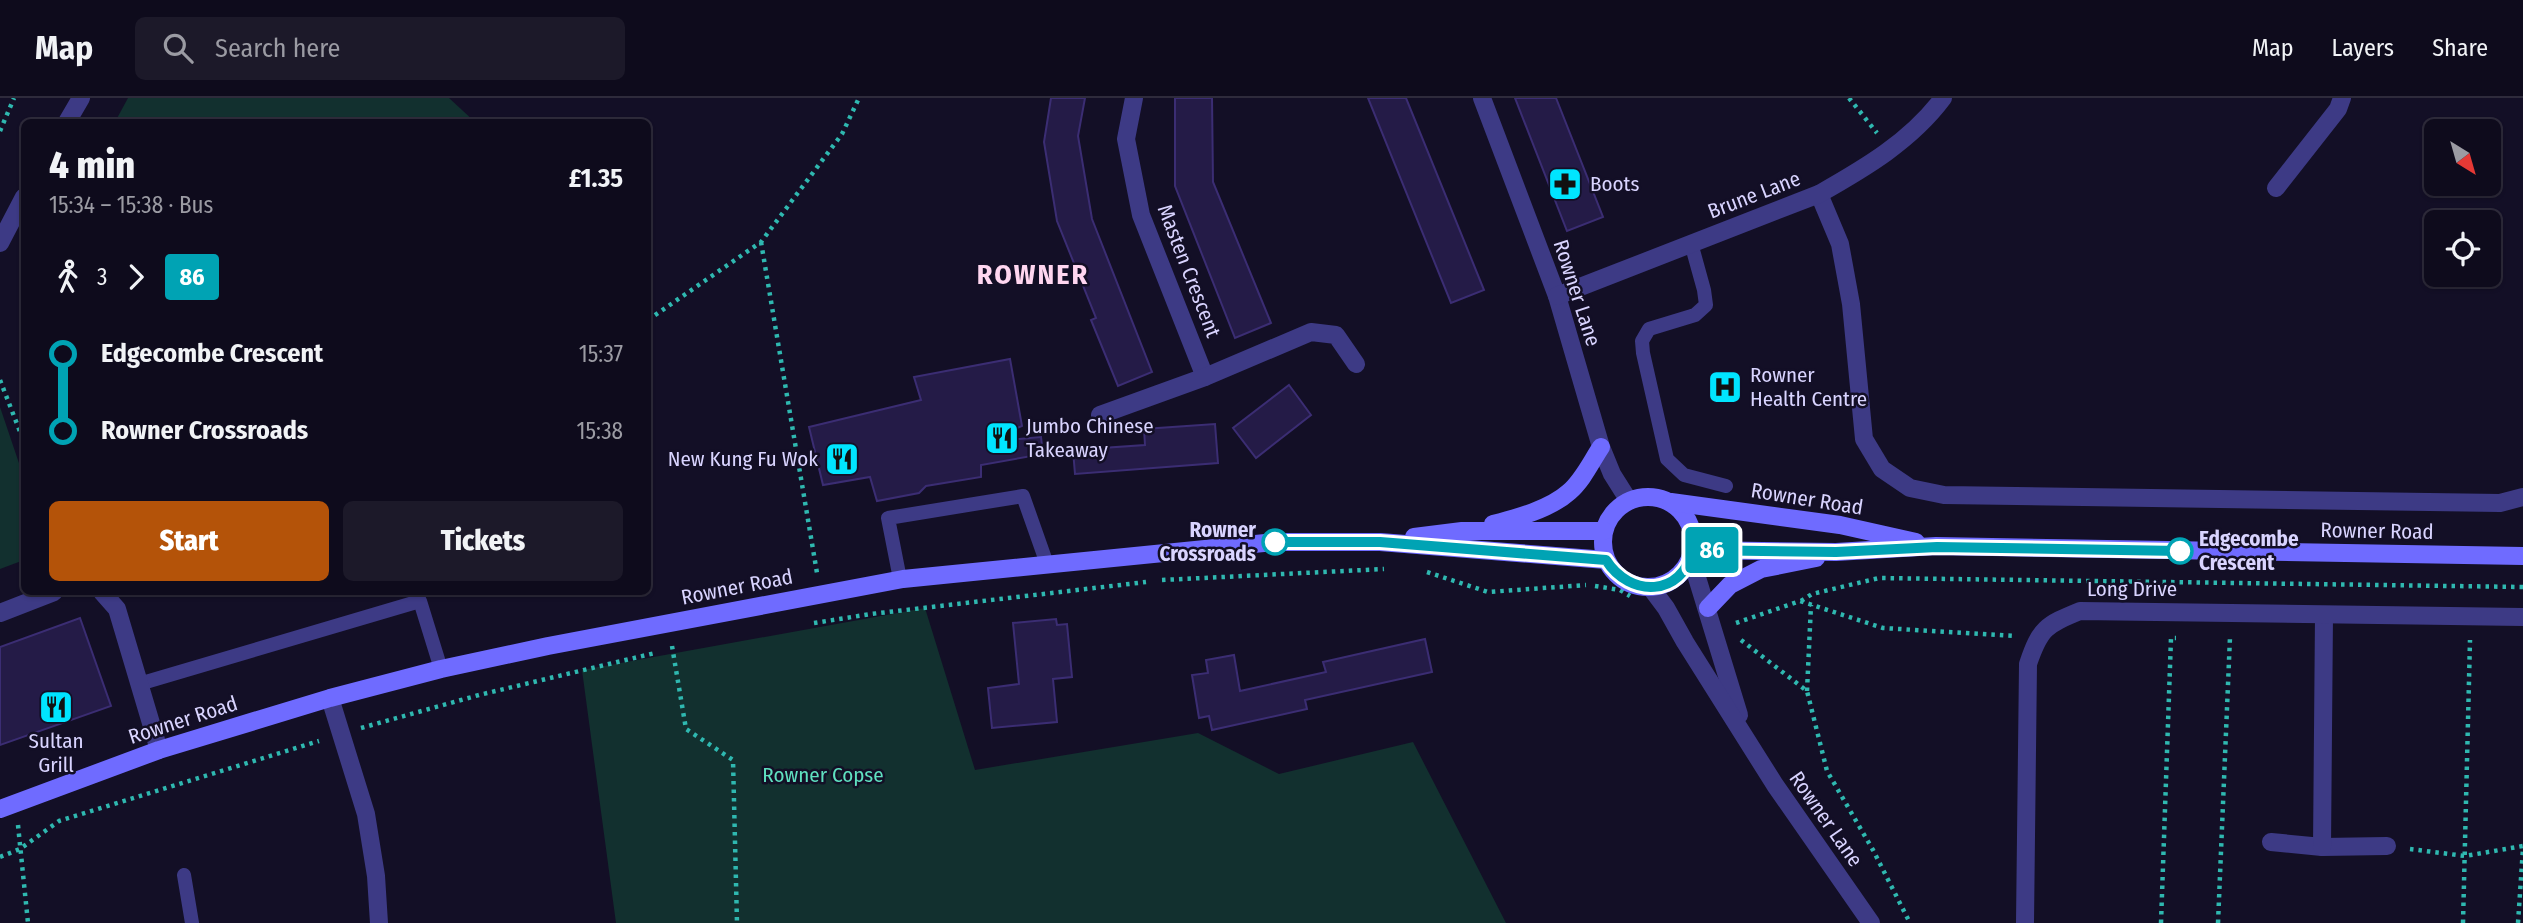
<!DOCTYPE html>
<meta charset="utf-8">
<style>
body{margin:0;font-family:"Fira Sans Condensed",sans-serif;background:#1c1929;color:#f1f3f6;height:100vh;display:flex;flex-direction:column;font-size:26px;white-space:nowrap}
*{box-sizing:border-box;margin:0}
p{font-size:23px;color:#9b9ba3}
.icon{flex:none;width:38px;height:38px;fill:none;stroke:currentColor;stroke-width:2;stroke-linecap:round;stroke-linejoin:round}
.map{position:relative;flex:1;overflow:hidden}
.side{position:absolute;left:21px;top:21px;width:630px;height:476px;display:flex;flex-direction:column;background:#0e0b1c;border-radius:10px;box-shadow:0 2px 5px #0004,0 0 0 2px #2e2b3b}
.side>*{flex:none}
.badge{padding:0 14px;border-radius:5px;font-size:24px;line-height:46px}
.needle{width:46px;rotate:143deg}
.fabs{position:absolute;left:2424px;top:21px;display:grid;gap:14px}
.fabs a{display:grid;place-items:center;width:77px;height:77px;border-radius:10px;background:#0e0b1c;box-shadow:0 2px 5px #0004,0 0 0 2px #2e2b3b;font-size:35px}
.map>.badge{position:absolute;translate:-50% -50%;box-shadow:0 0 0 4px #fff}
.legs{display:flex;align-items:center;gap:10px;height:77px;padding:0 28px;font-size:23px}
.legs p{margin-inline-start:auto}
.summary{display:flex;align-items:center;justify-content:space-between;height:119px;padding:0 28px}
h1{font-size:38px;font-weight:800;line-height:52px}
.button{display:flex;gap:14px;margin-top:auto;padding:14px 28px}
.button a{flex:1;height:80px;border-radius:10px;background:#b45309;color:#fff;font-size:28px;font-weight:800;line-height:80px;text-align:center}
.button a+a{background:#1c1929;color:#f1f3f6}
ul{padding:0 28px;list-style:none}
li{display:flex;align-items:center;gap:24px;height:77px;font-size:26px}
li i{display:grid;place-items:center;width:10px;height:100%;margin:0 9px;background:currentColor}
li i::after{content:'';width:18px;height:18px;margin:-9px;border:5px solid;border-radius:50%;background:#0e0b1c}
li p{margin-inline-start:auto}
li:first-child i{background:linear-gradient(#0000 50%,currentColor 0)}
li:last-child i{background:linear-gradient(currentColor 50%,#0000 0)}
header{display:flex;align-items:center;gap:42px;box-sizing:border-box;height:98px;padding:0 35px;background:#0e0b1c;border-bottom:2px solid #2e2b3b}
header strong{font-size:33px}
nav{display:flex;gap:38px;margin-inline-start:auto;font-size:24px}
.search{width:490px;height:63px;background:#1c1929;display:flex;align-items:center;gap:18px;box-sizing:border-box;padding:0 24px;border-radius:10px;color:#9b9ba3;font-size:26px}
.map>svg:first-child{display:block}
.green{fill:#12302f}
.building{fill:#241b47;stroke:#3b2d73;stroke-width:2}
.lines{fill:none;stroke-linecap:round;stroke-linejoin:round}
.path{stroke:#2fb8b0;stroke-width:4.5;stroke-dasharray:3.5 5;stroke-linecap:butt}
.service{stroke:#3d3a85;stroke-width:14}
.minor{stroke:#3d3a85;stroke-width:18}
.tertiary{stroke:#3d3a85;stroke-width:18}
.secondary{stroke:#6f6bff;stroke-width:18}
.line-1-casing{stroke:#fff;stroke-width:16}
.line-1{stroke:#00a3b4;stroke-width:10}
.stop-1-dot{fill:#fff;stroke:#00a3b4;stroke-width:3.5}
.labels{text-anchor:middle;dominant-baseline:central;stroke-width:5;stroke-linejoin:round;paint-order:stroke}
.poi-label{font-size:21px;fill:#d9d4ff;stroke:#130f26;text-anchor:start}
.street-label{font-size:21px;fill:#d9d4ff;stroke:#130f26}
.stop-label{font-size:21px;font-weight:bold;fill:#d9d4ff;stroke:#130f26;text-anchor:end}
.park-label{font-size:21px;fill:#5fe0c0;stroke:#130f26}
.district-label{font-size:28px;font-weight:bold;letter-spacing:2px;fill:#ffd6f0;stroke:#130f26}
</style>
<header>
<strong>Map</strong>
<div class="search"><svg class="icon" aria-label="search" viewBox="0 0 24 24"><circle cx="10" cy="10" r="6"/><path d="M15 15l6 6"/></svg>Search here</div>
<nav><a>Map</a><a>Layers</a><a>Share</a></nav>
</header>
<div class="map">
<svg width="2523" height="825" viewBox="0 0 2523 825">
<rect width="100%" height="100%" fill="#130f26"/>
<g class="green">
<path d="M128,0H449L475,24H115Z"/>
<path d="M0,309L24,380V462L0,471Z"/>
<path d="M925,510L975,672L1198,635L1279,676L1413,644L1506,825H616L582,572Z"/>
</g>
<g class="building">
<path d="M1051,0H1085L1078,38L1092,121L1152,274L1118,288L1091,222L1096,220L1057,123L1044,44Z"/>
<path d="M1175,0H1212L1213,84L1271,225L1235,240L1175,88Z"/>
<path d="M1368,0H1406L1484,192L1451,205Z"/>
<path d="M1515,0H1556L1603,119L1567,133Z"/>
<path d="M1010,261L1022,328L986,344L1041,339L1043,356L981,367V379L926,388L919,395L877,403L870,379L823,387L809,329L921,302L914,279Z"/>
<path d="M1289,287L1311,317L1256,360L1233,330Z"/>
<path d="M1215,326L1218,365L1075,376L1073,352L1145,347L1144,331Z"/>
<path d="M80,520L111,608L0,647V549Z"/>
<path d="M1056,521L1057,527L1067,526L1072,579L1053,581L1057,624L992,630L988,590L1019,586L1013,525Z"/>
<path d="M1425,541L1432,574L1305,602L1307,611L1212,632L1209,618L1199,620L1192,577L1208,575L1206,562L1234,557L1240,593L1326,574L1323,564Z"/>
</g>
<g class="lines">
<g class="path">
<path d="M1849,0L1877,35"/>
<path d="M0,33L14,0"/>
<path d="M761,144L817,475"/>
<path d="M648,222L761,144L842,36L859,0"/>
<path d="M0,282L24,344"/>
<path d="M1427,474L1488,494L1586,487"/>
<path d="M1162,482L1384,471"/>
<path d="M1595,488L1620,492L1630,498"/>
<path d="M1801,503L1812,496L1879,480L2523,489"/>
<path d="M814,525L871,516L1146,484"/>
<path d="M1736,525L1800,503L1883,530L2016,538"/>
<path d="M1741,542L1807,593L1827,673L1873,752L1910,825"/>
<path d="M672,548L686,631L733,662L737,825"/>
<path d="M1807,593L1811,507"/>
<path d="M361,630L479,597L655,555"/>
<path d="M18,727L28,825"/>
<path d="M2410,751L2465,758L2523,748"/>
<path d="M0,759L20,751L59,723L319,643"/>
<path d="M2161,825L2171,540H2176"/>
<path d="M2218,825L2230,539"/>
<path d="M2463,825L2470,542"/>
<path d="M2518,825L2523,750"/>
</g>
<g class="service">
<path d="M1691,145L1704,192L1706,207L1695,217L1649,231L1642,243L1643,255L1667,361L1684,377L1726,388"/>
<path d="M900,481L888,420L1023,398L1047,466"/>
<path d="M139,586L420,503L441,571"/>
<path d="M184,777L192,825"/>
</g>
<g class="minor">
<path d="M1134,0L1126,41L1141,117L1205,279"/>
<path d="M1482,0L1557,198L1601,349L1612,376L1629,403"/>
<path d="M67,24L81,0"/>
<path d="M2276,90L2338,11L2342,0"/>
<path d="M1819,96L1840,146L1851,206L1864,341L1882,371L1910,390L1944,397L2500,405L2523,399"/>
<path d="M0,145L24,99"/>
<path d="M1557,198L1819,96C1865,70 1911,43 1943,0"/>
<path d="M1100,317L1205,279L1311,234L1336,237L1356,266"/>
<path d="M102,494L117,511L159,652"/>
<path d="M0,515L54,494"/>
<path d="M330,600L366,716L376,778L379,825"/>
<path d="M2271,744L2322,749L2387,748"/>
<path d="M2322,749L2324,517"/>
<path d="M2025,825L2028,566C2040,530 2046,527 2080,513L2523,519"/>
</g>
<g class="tertiary">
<path d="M1691,460L1739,617"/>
<path d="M1651,490L1666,510L1685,544L1775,687L1871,825"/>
</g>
<g class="secondary">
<circle cx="1648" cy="444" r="45"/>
<path d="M1671,404L1840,427L1916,444"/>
<path d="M1493,426C1517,420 1550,411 1569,394C1583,382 1591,364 1601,349"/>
<path d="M1414,439L1462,433H1604"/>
<path d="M1694,452L1836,454L1936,448L2523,458"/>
<path d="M1708,510L1730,487L1761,471L1816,460"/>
<path d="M0,711L159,652L330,600L441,571L548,548L903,481L1274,444H1380L1606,462"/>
</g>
</g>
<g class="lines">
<g class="line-1-casing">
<path id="line-1" d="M1275,444H1380L1606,462C1630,500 1682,499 1693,452L1836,454L1937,449L2180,453"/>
</g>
<use href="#line-1" class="line-1"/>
</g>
<defs>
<g id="pharmacy-square" transform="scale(1.75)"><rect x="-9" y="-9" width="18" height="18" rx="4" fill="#00e5ff" stroke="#130f26"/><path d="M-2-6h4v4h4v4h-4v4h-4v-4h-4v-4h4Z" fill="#111"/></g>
<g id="hospital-square" transform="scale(1.75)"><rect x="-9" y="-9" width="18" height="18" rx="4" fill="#00e5ff" stroke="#130f26"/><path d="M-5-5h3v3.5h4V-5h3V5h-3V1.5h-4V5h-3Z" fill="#111"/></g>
<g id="restaurant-square" transform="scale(1.75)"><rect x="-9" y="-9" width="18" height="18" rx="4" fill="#00e5ff" stroke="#130f26"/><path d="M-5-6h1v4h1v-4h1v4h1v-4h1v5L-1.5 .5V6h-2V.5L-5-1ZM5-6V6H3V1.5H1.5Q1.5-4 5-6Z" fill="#111"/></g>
</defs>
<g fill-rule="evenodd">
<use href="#pharmacy-square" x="1565" y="86"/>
<use href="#hospital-square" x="1725" y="289"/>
<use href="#restaurant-square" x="1002" y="340"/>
<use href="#restaurant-square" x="842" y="361"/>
<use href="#restaurant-square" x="56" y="609"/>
</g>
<g class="stop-1-dot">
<circle cx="1275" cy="444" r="12"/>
<circle cx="2180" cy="453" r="12"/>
</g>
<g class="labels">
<g class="poi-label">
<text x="1590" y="86">Boots</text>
<text x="1750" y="277">Rowner<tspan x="1750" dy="24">Health Centre</tspan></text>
<text x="1026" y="328">Jumbo Chinese<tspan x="1026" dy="24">Takeaway</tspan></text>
<text x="818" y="361" text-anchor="end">New Kung Fu Wok</text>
<text x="56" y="643" text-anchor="middle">Sultan<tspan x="56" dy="24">Grill</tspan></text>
</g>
<g class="street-label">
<text transform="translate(1754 97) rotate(-21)">Brune Lane</text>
<text transform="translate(1189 173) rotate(69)">Masten Crescent</text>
<text transform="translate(1577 195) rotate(72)">Rowner Lane</text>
<text transform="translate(1807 401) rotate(9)">Rowner Road</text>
<text transform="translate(2377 433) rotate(1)">Rowner Road</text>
<text transform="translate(737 489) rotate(-11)">Rowner Road</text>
<text x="2132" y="491">Long Drive</text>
<text transform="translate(183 622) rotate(-18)">Rowner Road</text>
<text transform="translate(1826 721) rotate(55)">Rowner Lane</text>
</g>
<g class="stop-label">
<text x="1256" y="432">Rowner<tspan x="1256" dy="24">Crossroads</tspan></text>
<text x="2199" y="441" text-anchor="start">Edgecombe<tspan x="2199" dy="24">Crescent</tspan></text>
</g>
<g class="park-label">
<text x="823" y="677">Rowner Copse</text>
</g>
<g class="district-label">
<text x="1033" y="176">ROWNER</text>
</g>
</g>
</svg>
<div class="fabs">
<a><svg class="needle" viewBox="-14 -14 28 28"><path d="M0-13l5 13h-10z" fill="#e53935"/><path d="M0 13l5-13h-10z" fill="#9b9ba3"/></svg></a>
<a><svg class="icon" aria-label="locate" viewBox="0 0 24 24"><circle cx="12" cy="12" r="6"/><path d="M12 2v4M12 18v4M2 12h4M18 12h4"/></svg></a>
</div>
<b class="badge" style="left:1712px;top:452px;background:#00a3b4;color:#fff">86</b>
<section class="side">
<div class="summary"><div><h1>4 min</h1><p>15:34 – 15:38 · Bus</p></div><b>£1.35</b></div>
<div class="legs"><svg class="icon" aria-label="walk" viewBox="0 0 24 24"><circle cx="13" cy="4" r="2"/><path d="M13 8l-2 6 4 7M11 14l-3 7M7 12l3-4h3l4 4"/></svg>3<svg class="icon" aria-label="forward" viewBox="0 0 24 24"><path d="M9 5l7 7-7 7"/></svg><b class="badge" style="background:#00a3b4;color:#fff">86</b></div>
<ul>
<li><i style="color:#00a3b4"></i><b>Edgecombe Crescent</b><p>15:37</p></li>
<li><i style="color:#00a3b4"></i><b>Rowner Crossroads</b><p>15:38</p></li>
</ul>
<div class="button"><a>Start</a><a>Tickets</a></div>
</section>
</div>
